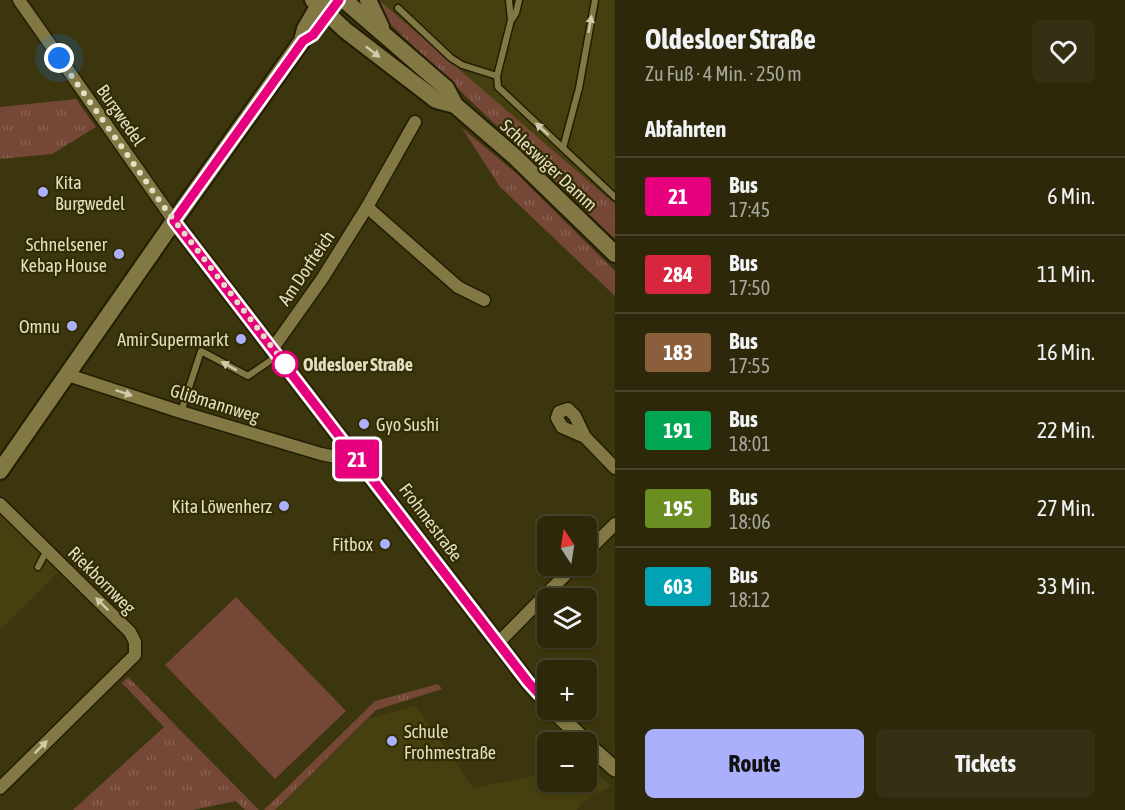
<!DOCTYPE html>
<html lang="de">
<meta charset="utf-8">
<style>
body{margin:0;font-family:"Asap Condensed",sans-serif;background:#353013;color:#f1f3f6;height:100vh;display:flex;flex-direction:column;font-size:22px;white-space:nowrap}
*{box-sizing:border-box;margin:0}
p{font-size:20px;color:#a7a69c}
.icon{flex:none;width:33px;height:33px;fill:none;stroke:currentColor;stroke-width:2;stroke-linecap:round;stroke-linejoin:round}
.map{position:relative;flex:1;overflow:hidden}
.sheet{display:flex;flex-direction:column;background:#2d280a;width:510px}
.sheet>*{flex:none}
.badge{padding:0 12px;border-radius:4px;font-size:21px;line-height:39px}
.needle{width:39px;rotate:348deg}
.buttons{position:absolute;left:537px;top:516px;display:grid;gap:12px}
.buttons a{display:grid;place-items:center;width:60px;height:60px;border-radius:9px;background:#2d280a;box-shadow:0 2px 4px #0004,0 0 0 2px #48442b;font-size:30px}
.you{position:absolute;width:30px;height:30px;margin:-15px;border:4px solid #fff;border-radius:50%;background:#1a73e8;box-shadow:0 0 0 9px #1a73e833}
.map>.badge{position:absolute;translate:-50% -50%;box-shadow:0 0 0 3px #fff}
h2{padding:0 30px;font-size:22px;line-height:54px}
.round{display:grid;place-items:center;flex:none;width:63px;height:63px;border-radius:9px;background:#353013}
.headline{display:flex;align-items:center;justify-content:space-between;height:102px;padding:0 30px}
h1{font-size:28px;font-weight:700;line-height:45px}
.button{display:flex;gap:12px;margin-top:auto;padding:12px 30px}
.button a{flex:1;height:69px;border-radius:9px;background:#aab0fb;color:#111;font-size:24px;font-weight:700;line-height:69px;text-align:center}
.button a+a{background:#353013;color:#f1f3f6}
ul{padding:0;list-style:none}
li{display:flex;align-items:center;gap:18px;height:78px;padding:0 30px;border-top:2px solid #48442b}
li div{flex:1}
li b{display:block;font-size:22px}
li em{font-style:normal}
li .badge{min-width:66px;font-weight:700;text-align:center}
main{display:flex;flex:1;min-height:0}
.map>svg:first-child{display:block}
.built{fill:#463f0f}
.grass{fill:url(#grass-tufts)}
.pitch{fill:#744737}
.lines{fill:none;stroke-linecap:round;stroke-linejoin:round}
.service-casing{stroke:#221d03;stroke-width:9}
.minor-casing{stroke:#221d03;stroke-width:15}
.tertiary-casing{stroke:#221d03;stroke-width:18}
.secondary-casing{stroke:#221d03;stroke-width:20}
.service{stroke:#817844;stroke-width:6}
.minor{stroke:#817844;stroke-width:12}
.tertiary{stroke:#817844;stroke-width:15}
.secondary{stroke:#817844;stroke-width:16}
.oneway{fill:#cfcaaa}
.line-casing{stroke:#fff;stroke-width:14}
.line{stroke:#e6007e;stroke-width:9}
.walk{stroke:#e2dec3;stroke-width:6;stroke-dasharray:0 10.8}
.poi-dot{fill:#aab0fb;stroke:#322c02;stroke-width:2}
.stop-dot{fill:#fff;stroke:#e6007e;stroke-width:3}
.labels{text-anchor:middle;dominant-baseline:central;stroke-width:4.5;stroke-linejoin:round;paint-order:stroke}
.street-label{font-size:18px;fill:#e2dec3;stroke:#322c02}
.poi-label{font-size:18px;fill:#e2dec3;stroke:#322c02;text-anchor:end}
.stop-label{font-size:18px;font-weight:bold;fill:#e2dec3;stroke:#322c02;text-anchor:start}
</style>
<main>
<div class="map">
<svg width="615" height="810" viewBox="0 0 615 810">
<defs>
<pattern id="grass-tufts" width="24" height="20" patternUnits="userSpaceOnUse" patternTransform="scale(1.5)"><rect width="24" height="20" fill="#744737"/><path d="M3 7l-1-3M5 7V3M7 7l1-3M15 17l-1-3M17 17v-4M19 17l1-3" fill="none" stroke="#886152"/></pattern>
</defs>
<rect width="100%" height="100%" fill="#3c360e"/>
<g class="built">
<path d="M380,0H615V204L380,1Z"/>
<path d="M0,511L61,570L0,630Z"/>
<path d="M416,706L473,788L547,773L548,782H586L587,764L611,786L584,801L577,810H275L367,719Z"/>
</g>
<g class="grass">
<path d="M380,1L615,204V239L385,19Z"/>
<path d="M76,99L96,127L52,154L0,159V107Z"/>
<path d="M462,128L516,173L615,271V296L500,187Z"/>
<path d="M128,677L259,810H245L236,801L193,810H73L164,727L122,683Z"/>
<path d="M438,684L442,689L376,710L275,810H264L375,701Z"/>
</g>
<path class="pitch" d="M236,597L346,711L275,779L165,665Z"/>
<g class="lines">
<g class="service-casing">
<g id="service">
<path d="M509,0L511,20L497,76L498,87L615,197"/>
<path d="M398,8L451,58L462,65L497,76"/>
<path d="M512,19L516,13L519,0"/>
<path d="M563,148L579,88L595,0"/>
<path d="M181,412L201,351L248,376L277,356"/>
<path d="M38,567L47,550"/>
</g>
</g>
<g class="minor-casing">
<g id="minor">
<path d="M19,0L174,221"/>
<path d="M367,207L458,287L484,300"/>
<path d="M273,348L322,279L367,207L415,122"/>
<path d="M68,375L181,412L321,454L336,457L350,449"/>
<path d="M585,437L562,427L557,418L559,412L568,409L575,416L585,437L615,468"/>
<path d="M0,504L130,632L135,642V655L0,788"/>
<path d="M586,553L615,524"/>
<path d="M498,643L574,566"/>
</g>
</g>
<g class="tertiary-casing">
<g id="tertiary">
<path d="M174,221L528,682L548,704"/>
<path d="M553,710L586,742"/>
<path d="M586,743L615,769"/>
</g>
</g>
<g class="secondary-casing">
<g id="secondary">
<path d="M313,0L345,30L436,100L455,105"/>
<path d="M344,0L446,88L455,105L515,157L615,254"/>
<path d="M368,0L381,27"/>
<path d="M0,471L174,221L302,41L305,29L322,0"/>
</g>
</g>
<use href="#service" class="service"/>
<use href="#minor" class="minor"/>
<use href="#tertiary" class="tertiary"/>
<use href="#secondary" class="secondary"/>
</g>
<defs><path id="oneway-solid" d="M-6-.8H1V-3.2L6.5 0L1 3.2V.8H-6Z" transform="scale(1.5)"/></defs>
<g class="oneway">
<use href="#oneway-solid" transform="translate(590 24) rotate(-80)"/>
<use href="#oneway-solid" transform="translate(373 52) rotate(38)"/>
<use href="#oneway-solid" transform="translate(542 129) rotate(-137)"/>
<use href="#oneway-solid" transform="translate(229 366) rotate(-151)"/>
<use href="#oneway-solid" transform="translate(124 393) rotate(18)"/>
<use href="#oneway-solid" transform="translate(102 604) rotate(-135)"/>
<use href="#oneway-solid" transform="translate(41 747) rotate(-45)"/>
</g>
<g class="lines">
<g class="line-casing">
<path id="line" d="M339,0L313,35L303,41L174,221L528,682L548,704"/>
</g>
<use href="#line" class="line"/>
<path class="walk" d="M59,58L164,207L285,364"/>
</g>
<g class="poi-dot">
<circle cx="43" cy="192" r="6"/>
<circle cx="119" cy="254" r="6"/>
<circle cx="72" cy="326" r="6"/>
<circle cx="241" cy="339" r="6"/>
<circle cx="364" cy="424" r="6"/>
<circle cx="284" cy="506" r="6"/>
<circle cx="385" cy="544" r="6"/>
<circle cx="392" cy="741" r="6"/>
</g>
<circle class="stop-dot" cx="285" cy="364" r="12"/>
<g class="labels">
<g class="street-label">
<text transform="translate(121 115) rotate(55)">Burgwedel</text>
<text transform="translate(549 165) rotate(43)">Schleswiger Damm</text>
<text transform="translate(306 268) rotate(-56)">Am Dorfteich</text>
<text transform="translate(215 403) rotate(17)">Glißmannweg</text>
<text transform="translate(431 522) rotate(53)">Frohmestraße</text>
<text transform="translate(102 580) rotate(45)">Riekbornweg</text>
</g>
<g class="poi-label">
<text x="55" y="182" text-anchor="start">Kita<tspan x="55" dy="21">Burgwedel</tspan></text>
<text x="107" y="244">Schnelsener<tspan x="107" dy="21">Kebap House</tspan></text>
<text x="60" y="326">Omnu</text>
<text x="229" y="339">Amir Supermarkt</text>
<text x="376" y="424" text-anchor="start">Gyo Sushi</text>
<text x="272" y="506">Kita Löwenherz</text>
<text x="373" y="544">Fitbox</text>
<text x="404" y="731" text-anchor="start">Schule<tspan x="404" dy="21">Frohmestraße</tspan></text>
</g>
<g class="stop-label">
<text x="303" y="364">Oldesloer Straße</text>
</g>
</g>
</svg>
<div class="buttons">
<a><svg class="needle" viewBox="-14 -14 28 28"><path d="M0-13l5 13h-10z" fill="#e53935"/><path d="M0 13l5-13h-10z" fill="#a7a69c"/></svg></a>
<a><svg class="icon" aria-label="layers" viewBox="0 0 24 24"><path d="M12 4l9 5-9 5-9-5zM3 14l9 5 9-5"/></svg></a>
<a>+</a>
<a>−</a>
</div>
<div class="you" style="left:59px;top:58px"></div>
<b class="badge" style="left:357px;top:459px;background:#e6007e;color:#fff">21</b>
</div>
<section class="sheet">
<div class="headline"><div><h1>Oldesloer Straße</h1><p>Zu Fuß · 4 Min. · 250 m</p></div><a class="round"><svg class="icon" aria-label="heart" viewBox="0 0 24 24"><path d="M12 20l-8-8c-3-5 5-10 8-4 3-6 11-1 8 4z"/></svg></a></div>
<h2>Abfahrten</h2>
<ul>
<li><span class="badge" style="background:#e6007e;color:#fff">21</span><div><b>Bus</b><p>17:45</p></div><em>6 Min.</em></li>
<li><span class="badge" style="background:#d7263d;color:#fff">284</span><div><b>Bus</b><p>17:50</p></div><em>11 Min.</em></li>
<li><span class="badge" style="background:#8b5e3c;color:#fff">183</span><div><b>Bus</b><p>17:55</p></div><em>16 Min.</em></li>
<li><span class="badge" style="background:#00a651;color:#fff">191</span><div><b>Bus</b><p>18:01</p></div><em>22 Min.</em></li>
<li><span class="badge" style="background:#6b8e23;color:#fff">195</span><div><b>Bus</b><p>18:06</p></div><em>27 Min.</em></li>
<li><span class="badge" style="background:#00a3b4;color:#fff">603</span><div><b>Bus</b><p>18:12</p></div><em>33 Min.</em></li>
</ul>
<div class="button"><a>Route</a><a>Tickets</a></div>
</section>
</main>
